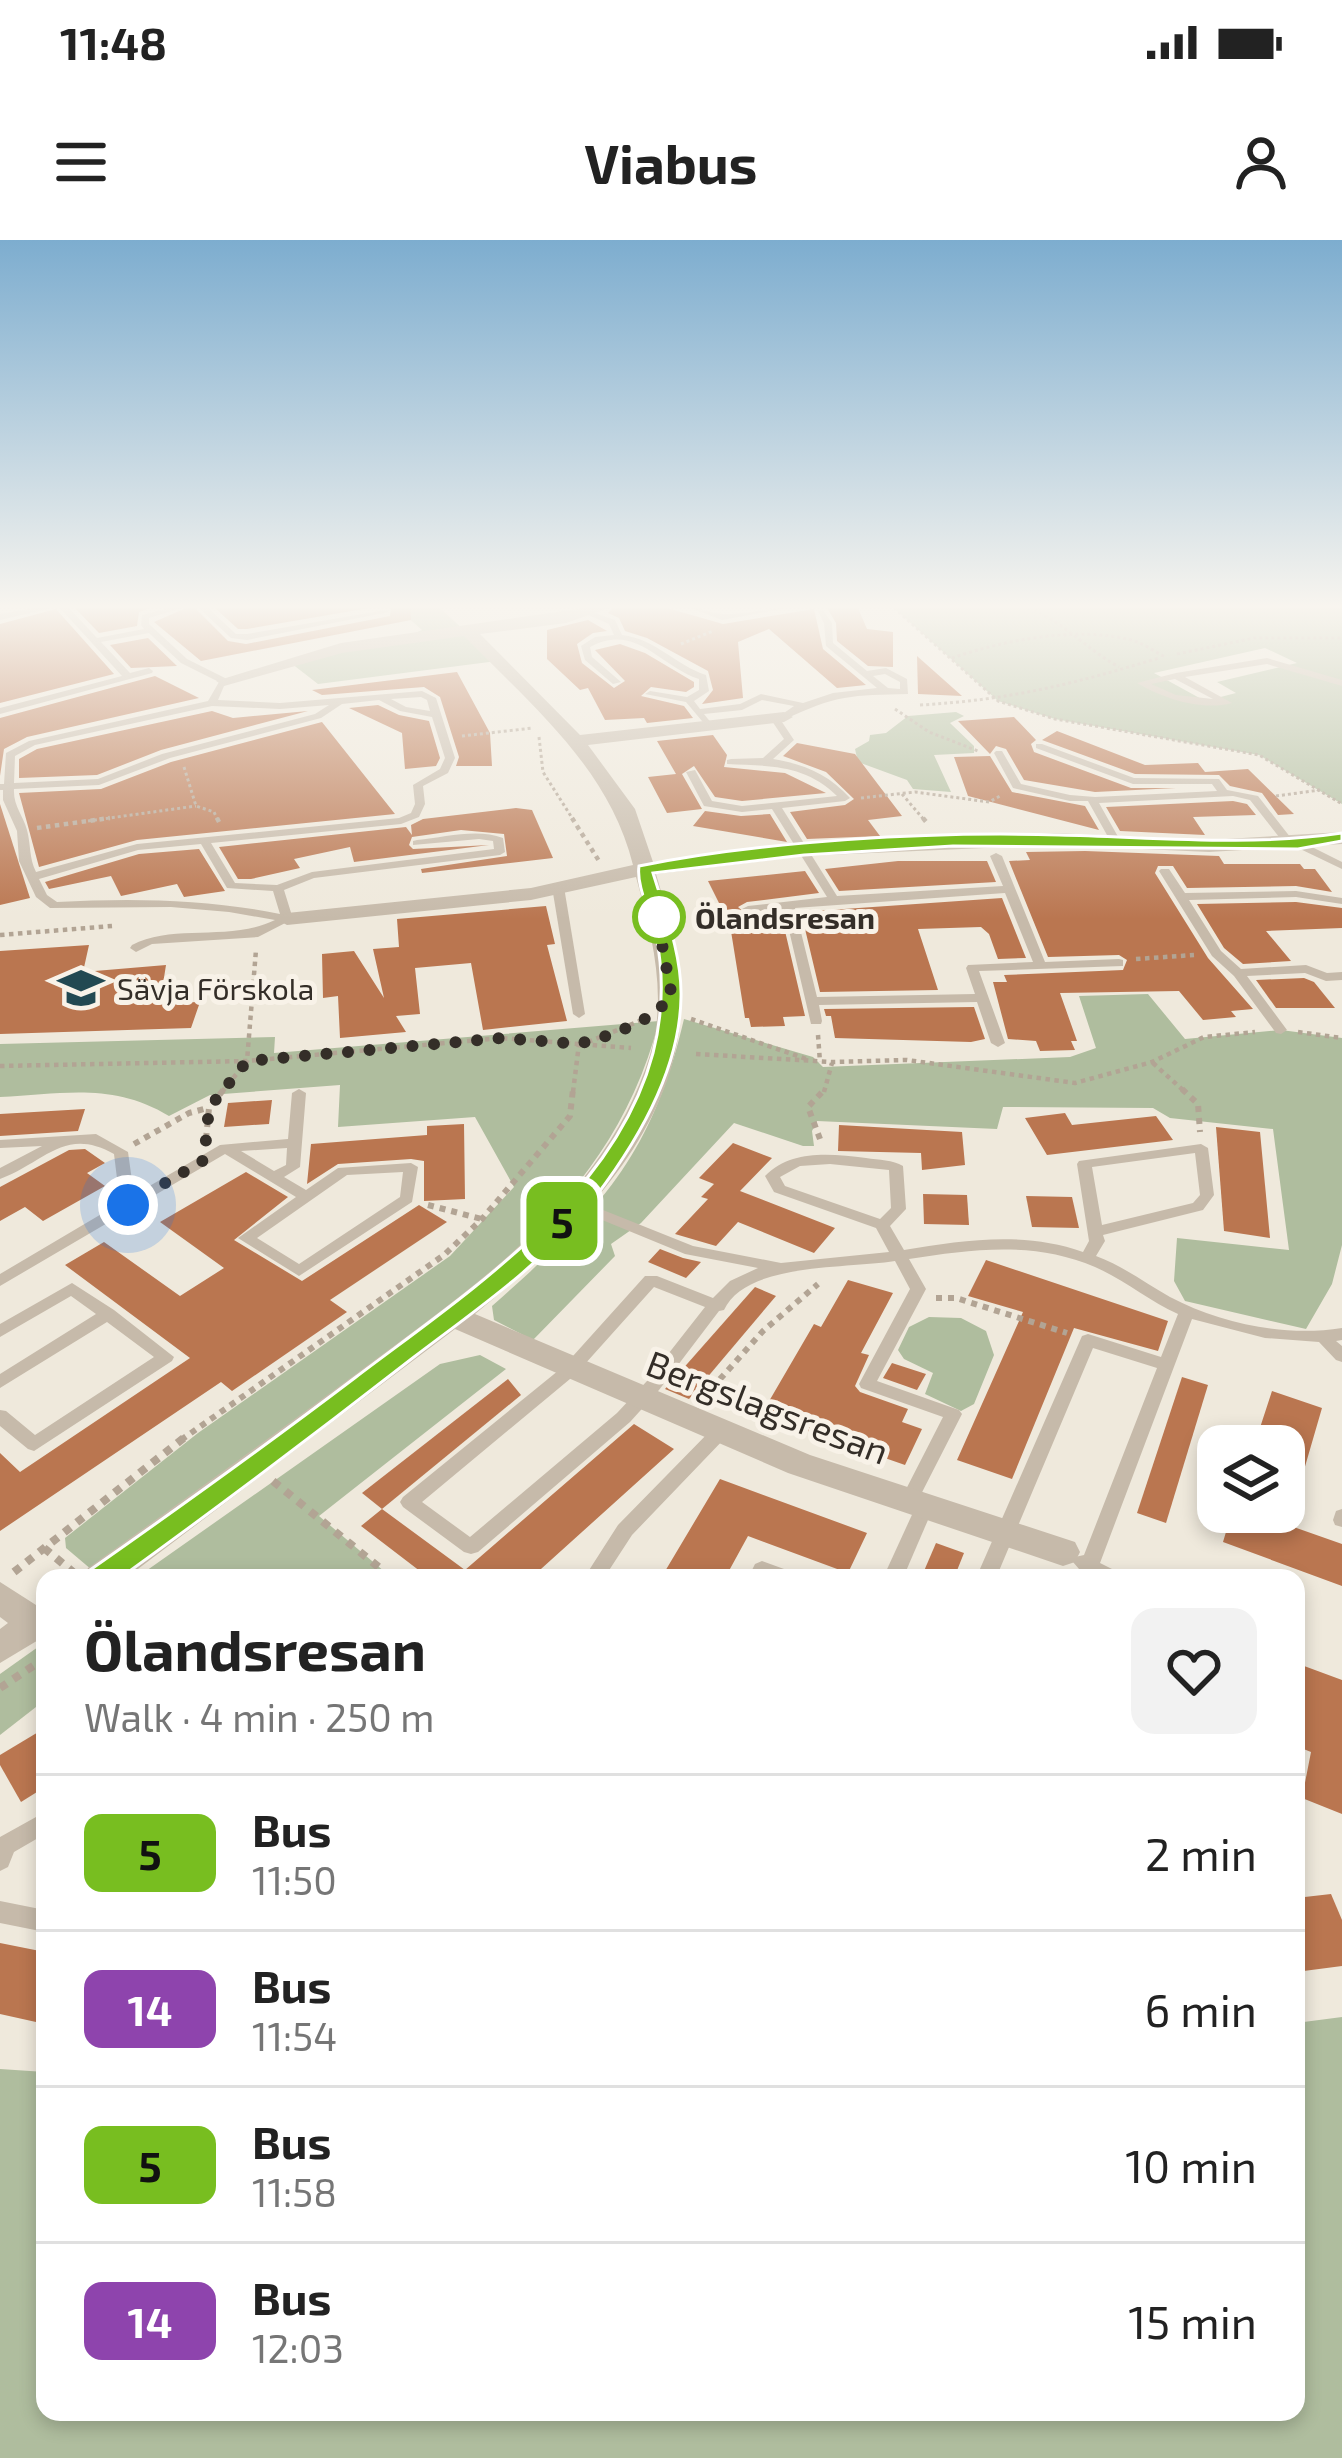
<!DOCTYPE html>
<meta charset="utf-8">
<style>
body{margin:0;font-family:"Exo 2",sans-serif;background:#f2f2f2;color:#222;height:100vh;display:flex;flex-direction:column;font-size:45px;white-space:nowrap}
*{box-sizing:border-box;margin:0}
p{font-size:39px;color:#767676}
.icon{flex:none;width:66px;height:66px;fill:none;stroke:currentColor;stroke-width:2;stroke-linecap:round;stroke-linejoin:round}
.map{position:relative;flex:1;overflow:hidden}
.drawer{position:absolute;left:36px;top:1329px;width:1269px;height:852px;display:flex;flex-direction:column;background:#fff;border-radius:24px;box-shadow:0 6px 18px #0003}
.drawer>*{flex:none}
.badge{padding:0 24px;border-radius:18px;font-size:42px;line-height:78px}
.controls{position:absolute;left:1197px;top:1185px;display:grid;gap:24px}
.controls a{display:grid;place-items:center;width:108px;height:108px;border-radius:24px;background:#fff;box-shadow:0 6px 18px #0003;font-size:60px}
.you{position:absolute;width:60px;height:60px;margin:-30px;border:9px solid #fff;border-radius:50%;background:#1a73e8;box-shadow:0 0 0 18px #1a73e833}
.map>.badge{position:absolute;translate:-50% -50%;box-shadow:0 0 0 6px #fff}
.round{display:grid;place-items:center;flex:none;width:126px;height:126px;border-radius:24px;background:#f2f2f2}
.overview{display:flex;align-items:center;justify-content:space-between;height:204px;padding:0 48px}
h1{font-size:57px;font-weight:700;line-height:90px}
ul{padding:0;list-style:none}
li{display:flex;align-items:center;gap:36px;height:156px;padding:0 48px;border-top:3px solid #e0e0e0}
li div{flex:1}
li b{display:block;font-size:45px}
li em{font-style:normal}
li .badge{min-width:132px;font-weight:700;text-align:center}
.status{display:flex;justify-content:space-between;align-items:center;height:84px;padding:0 60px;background:#fff;direction:ltr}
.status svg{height:33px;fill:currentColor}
header{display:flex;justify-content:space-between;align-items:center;height:156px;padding:0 48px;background:#fff;font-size:54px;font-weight:700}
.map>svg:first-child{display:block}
.green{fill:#afbd9e;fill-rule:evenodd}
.building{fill:#ba7650}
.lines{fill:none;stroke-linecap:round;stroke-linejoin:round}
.path-far3{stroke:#b2a494;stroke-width:3;stroke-dasharray:3 3;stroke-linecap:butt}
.path-far2{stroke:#b2a494;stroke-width:4.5;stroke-dasharray:4.5 4.5;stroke-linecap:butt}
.path-far1{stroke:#b2a494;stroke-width:6;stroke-dasharray:6 6;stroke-linecap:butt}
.path{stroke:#b2a494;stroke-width:8;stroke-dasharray:8 8;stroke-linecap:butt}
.service{fill:#c6baaa;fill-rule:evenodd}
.minor{fill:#c6baaa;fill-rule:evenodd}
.line{fill:#78be20;stroke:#fff;stroke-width:3}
.walk{stroke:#342e28;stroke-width:12;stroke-dasharray:0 21.6}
.stop-dot{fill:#fff;stroke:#78be20;stroke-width:6}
.labels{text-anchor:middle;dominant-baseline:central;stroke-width:10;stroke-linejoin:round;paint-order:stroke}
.far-stop-label{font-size:30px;font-weight:bold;fill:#342e28;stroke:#f8f2e8;text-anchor:start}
.far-poi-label{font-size:30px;fill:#342e28;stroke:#f8f2e8;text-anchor:start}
.street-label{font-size:36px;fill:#342e28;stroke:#f8f2e8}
</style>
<div class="status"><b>11:48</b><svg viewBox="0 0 49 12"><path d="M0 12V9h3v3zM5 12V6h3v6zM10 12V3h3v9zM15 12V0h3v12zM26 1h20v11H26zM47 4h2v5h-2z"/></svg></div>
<header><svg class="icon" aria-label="menu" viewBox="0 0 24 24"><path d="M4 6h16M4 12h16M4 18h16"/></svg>Viabus<svg class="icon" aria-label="person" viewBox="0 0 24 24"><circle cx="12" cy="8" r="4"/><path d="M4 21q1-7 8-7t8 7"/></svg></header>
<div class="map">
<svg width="1342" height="2218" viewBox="0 0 1342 2218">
<rect width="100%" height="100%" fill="#efe9dc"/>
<g class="green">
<path d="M397,368H440L497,421L318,444L287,420L406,397L422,390Z"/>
<path d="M894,368H1342V564L1259,515L1055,479L998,461ZM1265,408L1297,423L1217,442L1236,453L1205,461L1154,433Z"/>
<path d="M956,472L964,476L950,483L974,506V513L934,515L951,552L913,549L907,540L858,522L855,509L869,501L870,495L886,493L908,476Z"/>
<path d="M1148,754L1185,799L1281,790L1342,798V1005L1332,1044L1306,1089L1185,1061L1174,1041L1177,998L1289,1010L1273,889L1170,878L1153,868L1003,867L997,889L817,881L812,891L814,906H803L734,883L641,983L611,1004L615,1016L533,1100L494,1080L492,1066C597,973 651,920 684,779L813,817L823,827L1070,817L1096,808L1079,756Z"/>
<path d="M659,781C613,959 476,1048 336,1151C255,1211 174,1271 92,1330L66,1308L65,1298L198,1193L450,1016L514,947L475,877L338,887L340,845L210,855L169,876C113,842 63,854 0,857V804L275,797L274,813Z"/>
<path d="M929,1077L961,1078L986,1091L994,1115L974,1164L961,1171L925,1154L933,1133L904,1119L898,1110L909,1087Z"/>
<path d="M480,1115L506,1129L319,1276L392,1338H136L440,1124Z"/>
<path d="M45,1402V1460L0,1495V1434Z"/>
<path d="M1342,1777V2218H0V1829L45,1832V2172H1296V1783Z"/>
</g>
<g class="building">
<path d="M75,368H150L139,372L137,386L99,393Z"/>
<path d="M186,368H195L228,401L246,404L390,376L391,368H410L411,380L201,421L154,382Z"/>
<path d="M215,368H369L247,389H238Z"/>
<path d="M613,368H667L723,384L814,369L823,409L866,445L837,448L769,389L738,402L743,458L702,464L713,450L708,431L647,398L625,391L619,378L608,373Z"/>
<path d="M827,368H858L867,389L893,392V427L868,426L837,401L836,383Z"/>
<path d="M56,369L114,434L0,463V384Z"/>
<path d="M588,380L607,391L593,393L577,404L582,423L614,448L625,441L595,410L620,404L645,413L694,442V447L686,452L651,447L641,456L684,466L693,478L647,483L644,478L605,480L588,448L580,450L547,419V390Z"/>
<path d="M148,398L177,426L131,428L110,405Z"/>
<path d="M917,416L962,456L918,454Z"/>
<path d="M457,432L490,493L492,526H456L459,517L440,457L424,447L322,455L312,450Z"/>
<path d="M155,436L199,458L27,497L4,509L0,536V478Z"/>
<path d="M378,465L399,475L429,481L440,518L436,526L405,529L402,493L349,468Z"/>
<path d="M212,471L233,478L308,471L161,510L97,535L19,538V519L37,509Z"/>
<path d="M1014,477L1036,500L1031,504L1034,512L1131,548H1176L1095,552L1024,540L1006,509L996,506L990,514L958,481Z"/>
<path d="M322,482L395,574L137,600L39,627L19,553L101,549L171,522Z"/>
<path d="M1057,491L1145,525L1198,523L1205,532L1248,529L1294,574L1278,575L1262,553L1230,546L1219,535L1135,534L1042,500Z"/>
<path d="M713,495L727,515L724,527L785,533L826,553L742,561L715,557L694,526L682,534L702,569L667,573L648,537L676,534L657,501Z"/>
<path d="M797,503L855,514L902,576L868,580L880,596L807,599L790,572L845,565L854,559L826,532L783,516Z"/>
<path d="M990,516L1012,552L1085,566L1099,590L968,556L954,517Z"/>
<path d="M1233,561L1247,564L1256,575L1193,577L1205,595L1120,591L1106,567Z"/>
<path d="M0,564L30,658L0,665Z"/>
<path d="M516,568L532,570L553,618L422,633L421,629L507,616L504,594L461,590L412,597L409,605L413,609L489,605L354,622L350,607L294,619L300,628L251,639H238L219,607L406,587L412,595L411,585L423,579Z"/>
<path d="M705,571L741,576L770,574L787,602L693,586Z"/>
<path d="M199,609L225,651L184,657L177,644L121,656L111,636L49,649L45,642L139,614Z"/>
<path d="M1085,611L1219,616L1224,624H1300L1304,629H1315L1332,652L1296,646L1187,648L1173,626H1158L1155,633L1208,718L1253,769L1231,771L1236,777L1203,780L1179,751L1060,753L1077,801H1071L1075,810L1040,811L1036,801L1008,799L993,742H1007L1004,735L1123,730L1127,720L1119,715L1048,717L1009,621L1030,620L1026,612Z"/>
<path d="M898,621H987L996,642L839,651L825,629Z"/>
<path d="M805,631L819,653L747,662L738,667L748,676L781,674L805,776L783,777L785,786L751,787L749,778H745L730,685L708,641Z"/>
<path d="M1002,658L1026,718L998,719L989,694L981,687L918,689L938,750L820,752L801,672Z"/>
<path d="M1296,662L1342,668V688L1266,691L1291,721L1243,724L1224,708L1197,664Z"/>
<path d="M546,666L555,704L547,705L567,781L483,790L471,723L415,728L420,774L396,776L406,792L340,798L338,756L323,758L322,714L354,711L384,758L373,709L399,707L397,679Z"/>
<path d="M89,705L83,732L166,725L160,763L200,762L191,788L0,794V711Z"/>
<path d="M1304,738L1314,742L1335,768H1276L1256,740Z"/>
<path d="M974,767L985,799L971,802L835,798L831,776H826L824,769Z"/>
<path d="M272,860L269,884L224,887L228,863Z"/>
<path d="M85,869L78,891L0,896V874Z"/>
<path d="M1065,873L1072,885L1156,876L1173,900L1047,915L1025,878Z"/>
<path d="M464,884L465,959L424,961V921L411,919L338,924L307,944L311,904L427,895V886Z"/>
<path d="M839,885L962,892L965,925L922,930L921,913L838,911Z"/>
<path d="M1216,887L1260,892L1270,998L1224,991Z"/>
<path d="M733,903L772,918L740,951L835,988L814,1013L738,982L716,1006L675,994L708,959L701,957L714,944L699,938Z"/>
<path d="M85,909L105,923L87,933L105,946L43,981L25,967L0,981V947L69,910Z"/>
<path d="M246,932L288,957L234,1000L302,1041L419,965L447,982L330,1060L347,1072L232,1151L221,1142L0,1291V1213L20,1232L190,1118L65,1025L104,1002L180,1056L224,1028L160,982Z"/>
<path d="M923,954L967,955L969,985L924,984Z"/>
<path d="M1026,956L1072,957L1079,988L1032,987Z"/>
<path d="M660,1009L683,1018L701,1022L686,1038L648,1022Z"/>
<path d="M986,1020L1168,1081L1158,1111L1074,1088L1012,1239L957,1220L1023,1072L968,1056Z"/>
<path d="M848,1040L893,1053L861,1113L869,1115L855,1146L860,1152L908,1169L902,1182L922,1189L905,1225L761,1175L814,1084L821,1087Z"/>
<path d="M755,1047L776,1056L689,1159L665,1149Z"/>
<path d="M892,1123L926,1134L917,1150L883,1138Z"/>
<path d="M1182,1137L1208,1145L1166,1283L1137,1273Z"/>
<path d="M508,1139L521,1155L382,1269L362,1253Z"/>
<path d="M1272,1151L1322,1168L1288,1285L1342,1304V1346L1223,1302L1232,1272H1284V1206H1254Z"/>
<path d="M634,1184L674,1209L531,1338H429L361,1286L382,1269L465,1330Z"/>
<path d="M720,1239L867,1293L848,1333L748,1296L725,1338H661Z"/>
<path d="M936,1303L964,1313L954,1338H921Z"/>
<path d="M1296,1423L1342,1440V1574L1302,1558L1311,1512L1296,1506Z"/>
<path d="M45,1488V1547L21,1562L0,1525V1515Z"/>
<path d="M1331,1654L1342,1680V1726L1296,1732V1658Z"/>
<path d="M0,1703L45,1712V1784L0,1774Z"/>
</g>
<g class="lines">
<g class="path-far3">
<path d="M894,368L998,461L1055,479L1259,515L1342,564"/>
<path d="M1028,368C1063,381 1086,409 1119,427"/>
<path d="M681,404L713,391"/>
<path d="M1177,414L1254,398H1342"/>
<path d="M952,418C1004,400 1077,386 1131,400C1143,403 1154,411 1165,417"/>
<path d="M920,465C1010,460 1073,444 1159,418"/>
<path d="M895,469L929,492L978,511"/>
<path d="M462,496L533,488"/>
<path d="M539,497L543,532L574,581"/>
<path d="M184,527L196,566L214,572L218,581"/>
<path d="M902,554L925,581"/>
<path d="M1276,556L1320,550"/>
<path d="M861,558L915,552L989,562L1000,556"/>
<path d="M88,581L196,566"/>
</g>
<g class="path-far2">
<path d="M217,578L219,582"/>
<path d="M572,578L599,621"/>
<path d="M923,578L927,583"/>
<path d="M37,588L110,578"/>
<path d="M0,695L112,686"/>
<path d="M1136,719L1194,715"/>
<path d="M691,779L809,820"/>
<path d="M1298,792L1342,798"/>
<path d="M818,795L820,822"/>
<path d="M588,802L642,780"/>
<path d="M696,814L832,822L907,820L1075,843L1152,822L1204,797L1255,792"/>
<path d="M1153,823L1185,852"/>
<path d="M0,826L247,821L501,798L631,808"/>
<path d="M222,852L247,821L256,710"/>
<path d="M573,852L579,804"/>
<path d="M824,852L832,823"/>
</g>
<g class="path-far1">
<path d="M1182,849L1198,864L1200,892"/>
<path d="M206,899L209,868L224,849"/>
<path d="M820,899L808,867L825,849"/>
<path d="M134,904L189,873L208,868"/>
<path d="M428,965L482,979"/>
<path d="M936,1058H956L1067,1093"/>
<path d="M704,1157L763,1091L818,1044"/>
<path d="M181,1200L444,1015L482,979L570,876L573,849"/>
</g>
<g class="path">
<path d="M273,1241L392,1338"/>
<path d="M44,1308L73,1332"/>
<path d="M14,1332L185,1197"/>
<path d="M0,1448L45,1418"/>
</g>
<g class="service">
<path d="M34,368H52L0,380V374Z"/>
<path d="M60,368H69L97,398L144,389L141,385L142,375L168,368H182L149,378V384L187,419L227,439L218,460L280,463L422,451L436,458L455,518L448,533L423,546L425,564L419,577L401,584L211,603L235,643L277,645L312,632L494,609L493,601L479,599L413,605V601L417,600C445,597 478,588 503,598L505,612L500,615L314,638L284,650L293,679L258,697L152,704L136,712L130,708L132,705C174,683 230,702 275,680L229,672L171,667L50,668L36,657L19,621L17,591L3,560V550H0V544H4L6,513L29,501L208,461L219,442L181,423L149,393L101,402L130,433L149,428L153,431L152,433L0,474V468L122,436ZM421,457L427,460L430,471L406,467L391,459ZM379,460L400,471L432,477L445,518L440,529L413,545L415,564L411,573L399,578L137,604L36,632C29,618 31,605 27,590C23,575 13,566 14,549L99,545L170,518L321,478L342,464ZM329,465L315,474L162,514L98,539L14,543L15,516L35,505L212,466L280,469ZM201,604L227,648L273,651L280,674C206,659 132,658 57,662L47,655L39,639L138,610Z"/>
<path d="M199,368H208L236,394H247L385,370L389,372L247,400L231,398Z"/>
<path d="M691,368C703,368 711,373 722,374C738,376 767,368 787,368L722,380Z"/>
<path d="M822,369L832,383L833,403L867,431L886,428L907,439L908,454C853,455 835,455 784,480L781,479V475L794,466L762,460L742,470L704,474L712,484L707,487L686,462L645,454L650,451L687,457L699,450V439C659,426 636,382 590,407L592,417L621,442L613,444L585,420L581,406L595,397L614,395L609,384L586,374V370L615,380L622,395C656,399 675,425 706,435L709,451L694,461L700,469L740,464L761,454L803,463L833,453L877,448L826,406L824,383L818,371ZM885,434L900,442V449L888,448L873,436Z"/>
<path d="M1267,418L1342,440V446L1267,424L1185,437L1232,463C1202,471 1164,459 1137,443L1176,433ZM1175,439L1213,459L1176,455L1151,444Z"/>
<path d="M772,476H778L794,500L773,519C804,524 828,534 850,558L845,561L782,568L837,656L1003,646L990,616L996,613L1002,616L1045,722L1119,719L1123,720V726L979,731L1005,803L998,807L991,803L977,762L819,765L822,781L821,784H811L784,669L748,672L742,669L748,666L827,657L772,569L742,572L704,566L686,532L695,530L712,561L742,566L837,556C805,524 769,526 727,524V520L731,519L763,518L784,499L770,478ZM1005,653L1033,722L968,725L966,728L975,754L817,757L795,668Z"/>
<path d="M1036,504H1042L1134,538L1219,539L1227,550L1258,556L1294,602H1302L1342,622V629L1294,606H1286L1250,560L1233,556L1099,563L1121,602L1112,604L1088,561H1070L1013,548L994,513L996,511H1002L1021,544L1070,555L1095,557L1217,551L1212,544H1133L1036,508Z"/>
<path d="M1161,629H1169L1185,653L1296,651L1342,658V664L1296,657L1189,660L1221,711L1241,729L1306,725L1327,733L1342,732V740L1326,741L1305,733L1247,736L1287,790L1281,794L1276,793L1234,736L1212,716L1159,631Z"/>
<path d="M558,644L564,647L585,774L579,778L573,774L552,647Z"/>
<path d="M299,849L306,853L300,927L284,937L306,950L338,928L411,923L418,927L412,962L299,1036L238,998L296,957L225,914L0,1046V1034L120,963L114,914C65,886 45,922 0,939V928L42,906L0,908V900L96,894L128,912L134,955L220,905L288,899L292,853ZM287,908L286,925L274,931L241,911ZM403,932L400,957L299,1024L257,998L347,935Z"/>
<path d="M1201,904L1208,908L1214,955L1203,970L1103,995L1105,1001L1096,1016C1123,1026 1145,1043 1170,1057C1221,1084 1285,1097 1342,1088V1100L1336,1101L1342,1106V1122L1336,1120L1319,1102L1265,1098L1192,1079L1100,1323L1120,1333L1123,1338H1075L1079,1329L1073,1322L1075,1317L1084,1315L1157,1128L1093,1108L996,1338H976L1082,1096L1088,1094L1161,1117L1178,1074C1149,1061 1125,1040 1095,1027C1034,1001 973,1009 909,1019L926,1049L877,1141L959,1170L962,1174L915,1266L909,1268L903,1266L900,1261L943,1177L861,1148L859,1144L910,1049L895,1021C847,1029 746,1022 724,1070L719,1071L659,1150L630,1182L478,1312L471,1314L464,1312L403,1267L400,1262L403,1257L564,1126L645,1036H657L713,1058L730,1041L758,1028L685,1014L573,968L571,965L573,962H583L693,1006L781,1023L889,1012L876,988L774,952L765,936C792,909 831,914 866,918C879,920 893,920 903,926L906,969L890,986L904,1010C964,1000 1024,991 1083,1012L1089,1001L1077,924L1079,921ZM1195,913L1200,955L1193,963L1102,985L1092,927ZM830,924L889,930L891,968L880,979L785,946L780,937L800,926ZM654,1047L705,1067L647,1141L617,1173L470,1297L422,1262L576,1134Z"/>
<path d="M72,1043L114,1070L174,1117L172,1121L34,1211L28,1209L0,1186V1170L6,1171L35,1195L154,1117L107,1082L0,1148V1134L96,1074L71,1056L0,1097V1084Z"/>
<path d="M720,1185L726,1187L729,1192L726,1197L632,1295L604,1338H584L618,1285L714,1187Z"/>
<path d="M925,1259L931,1261L934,1266L903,1338H883L916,1266L919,1261Z"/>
<path d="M1342,1269V1287L1335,1285L1333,1280L1336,1271Z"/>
<path d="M762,1321L795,1333L798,1338H748L755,1324Z"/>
<path d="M45,1572V1594L14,1612L8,1627L0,1631V1597Z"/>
<path d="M0,1661L45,1670V1692L0,1683Z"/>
</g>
<g class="minor">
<path d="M584,368H609L566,383L480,394L580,495L784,472L793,477L784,482L588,505L635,569L653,622L804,604L1054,593L1209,600L1342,592V604L1209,612L1054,605L804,616L656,634C667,672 679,711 681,751C686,887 571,995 475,1074L810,1215L1075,1302L1080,1312L1075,1322L1063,1326L788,1233L455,1089L126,1338H83L88,1328C177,1265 265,1201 353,1136C469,1049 605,961 650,815C668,756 652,695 636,637L531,660L287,685L276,679L287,673L531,648L633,625C609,528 532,466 464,396L342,413L224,446L216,441L341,403Z"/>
<path d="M0,1342L36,1365L45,1362V1396L0,1423V1389L8,1383L0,1377Z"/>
</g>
</g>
<linearGradient id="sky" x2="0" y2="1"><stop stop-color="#7dadcf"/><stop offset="0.54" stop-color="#f8f5ef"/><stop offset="1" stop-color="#f8f5ef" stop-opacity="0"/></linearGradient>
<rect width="1342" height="679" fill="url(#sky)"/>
<path class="line" d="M1342,593V601L1298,609L953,606L804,615L653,633C665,672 682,715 681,757C680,833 632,911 586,969C539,1027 473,1072 414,1117C314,1195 213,1271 109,1346H90L86,1338L90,1330C180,1267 269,1203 356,1137C468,1052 615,957 653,813C663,774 664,735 656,695C651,673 636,647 639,626C762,601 932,591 1059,595C1153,597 1248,607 1342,593Z"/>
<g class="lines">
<path class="walk" d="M128,965L204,920L209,868L247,821L502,798L579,804L616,793L651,776L672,757L654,662L659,677"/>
</g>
<defs>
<g id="school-bare" transform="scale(3.6)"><path d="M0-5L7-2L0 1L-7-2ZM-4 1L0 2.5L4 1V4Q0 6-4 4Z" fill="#224952" stroke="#f8f2e8" stroke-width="2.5" paint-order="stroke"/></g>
</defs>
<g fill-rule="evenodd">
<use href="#school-bare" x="81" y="748"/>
</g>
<circle class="stop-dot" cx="659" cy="677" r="24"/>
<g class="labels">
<g class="far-stop-label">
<text x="695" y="677">Ölandsresan</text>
</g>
<g class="far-poi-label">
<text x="117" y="748">Sävja Förskola</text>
</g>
<g class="street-label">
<text transform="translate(768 1166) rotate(21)">Bergslagsresan</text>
</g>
</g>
</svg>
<div class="controls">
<a><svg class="icon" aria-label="layers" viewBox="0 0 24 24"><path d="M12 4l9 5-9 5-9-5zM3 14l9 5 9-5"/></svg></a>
</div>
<div class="you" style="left:128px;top:965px"></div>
<b class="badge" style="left:562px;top:981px;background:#78be20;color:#111">5</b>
<section class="drawer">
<div class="overview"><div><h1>Ölandsresan</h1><p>Walk · 4 min · 250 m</p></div><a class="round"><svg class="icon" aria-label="heart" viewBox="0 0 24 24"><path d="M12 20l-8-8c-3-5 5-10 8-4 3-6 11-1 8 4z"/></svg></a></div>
<ul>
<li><span class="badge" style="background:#78be20;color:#111">5</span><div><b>Bus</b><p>11:50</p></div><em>2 min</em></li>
<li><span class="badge" style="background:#8e44ad;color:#fff">14</span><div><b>Bus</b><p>11:54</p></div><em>6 min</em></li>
<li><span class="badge" style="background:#78be20;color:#111">5</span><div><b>Bus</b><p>11:58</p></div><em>10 min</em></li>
<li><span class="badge" style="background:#8e44ad;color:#fff">14</span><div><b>Bus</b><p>12:03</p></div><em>15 min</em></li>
</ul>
</section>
</div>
